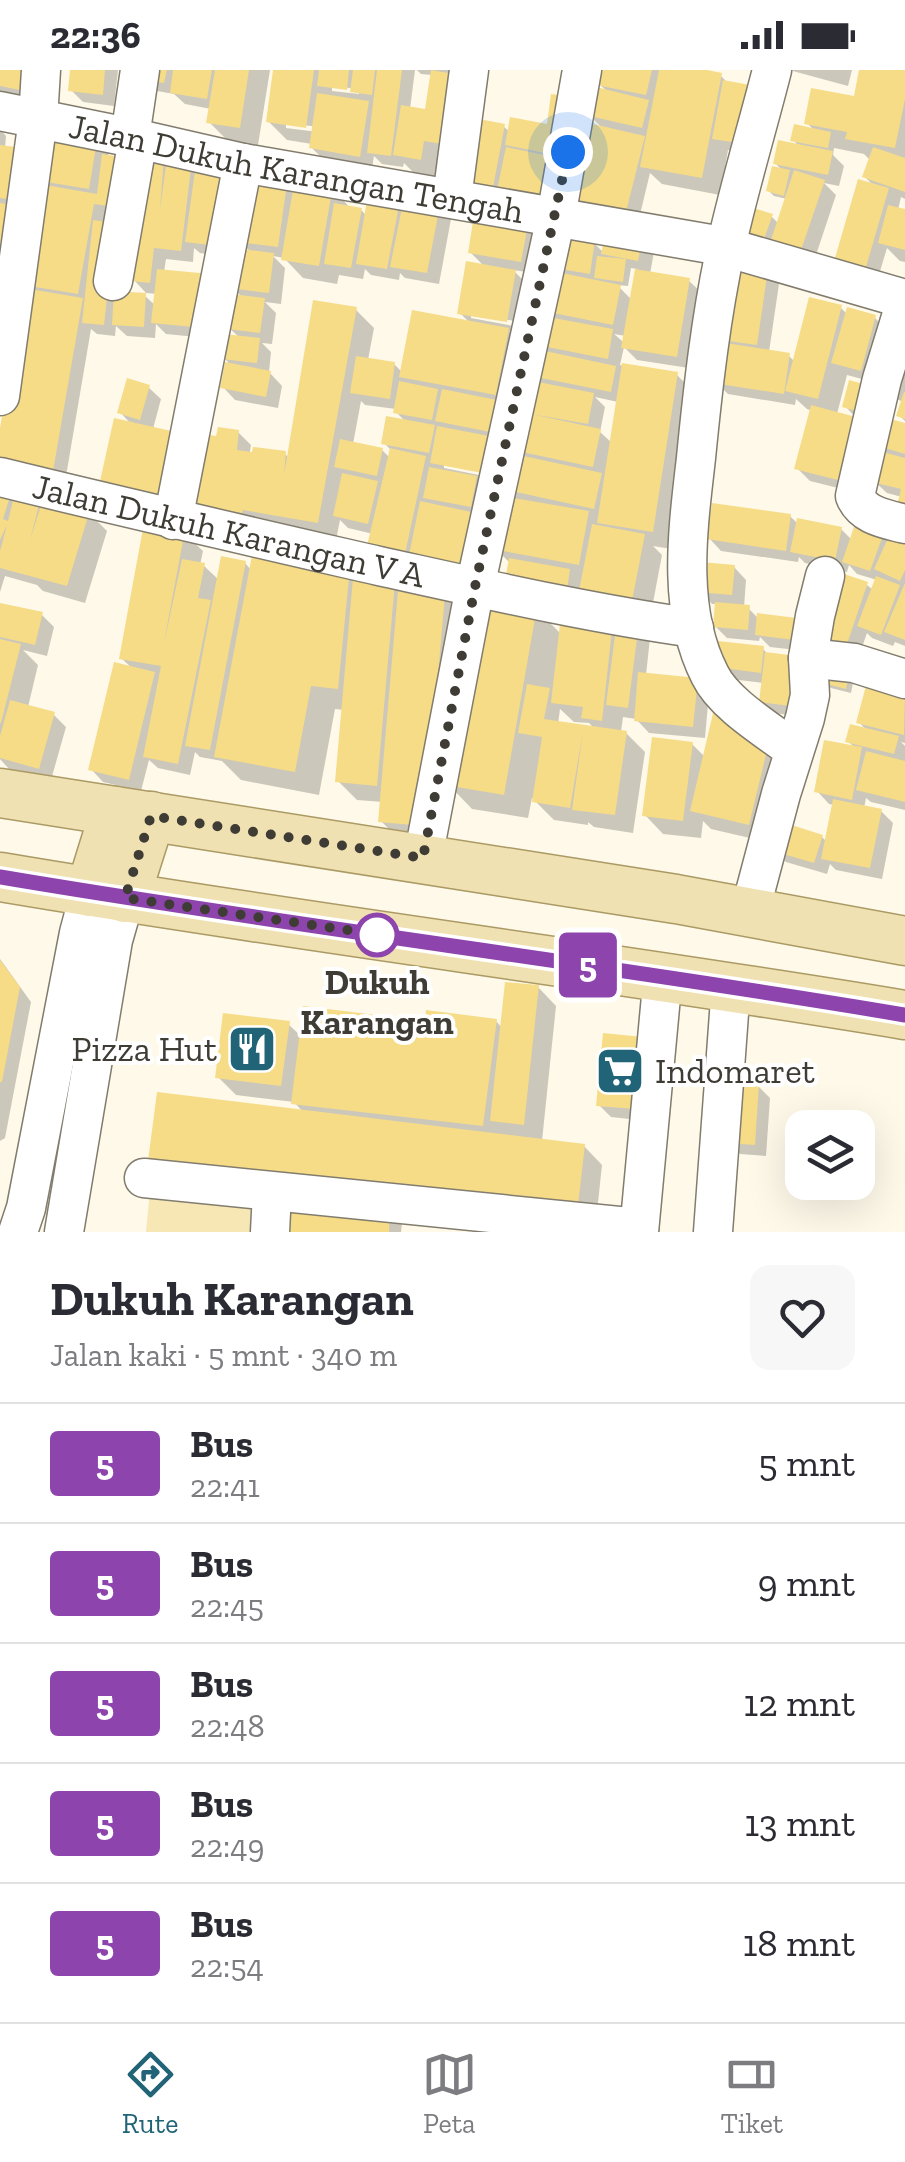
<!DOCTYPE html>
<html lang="id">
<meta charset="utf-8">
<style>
body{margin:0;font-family:"Zilla Slab",serif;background:#f7f7f7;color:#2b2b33;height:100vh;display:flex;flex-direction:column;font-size:38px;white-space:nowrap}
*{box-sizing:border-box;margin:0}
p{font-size:32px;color:#7c7c81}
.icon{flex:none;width:55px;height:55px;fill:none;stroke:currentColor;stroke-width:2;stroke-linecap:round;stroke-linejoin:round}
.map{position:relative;height:1162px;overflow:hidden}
.side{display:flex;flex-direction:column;background:#fff;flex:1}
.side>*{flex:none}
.badge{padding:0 20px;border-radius:8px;font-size:35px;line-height:65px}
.fabs{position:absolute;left:785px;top:1040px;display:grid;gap:20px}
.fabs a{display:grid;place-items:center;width:90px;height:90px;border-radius:20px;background:#fff;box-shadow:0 10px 40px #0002;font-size:50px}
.you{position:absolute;width:50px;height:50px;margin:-25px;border:8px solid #fff;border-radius:50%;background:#1a73e8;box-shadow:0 0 0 15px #1a73e833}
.map>.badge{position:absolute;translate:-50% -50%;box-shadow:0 0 0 5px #fff}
.round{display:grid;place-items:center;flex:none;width:105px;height:105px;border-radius:20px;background:#f7f7f7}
.headline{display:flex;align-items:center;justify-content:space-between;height:170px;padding:0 50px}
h1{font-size:48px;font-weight:800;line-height:75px}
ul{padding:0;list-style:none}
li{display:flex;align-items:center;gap:30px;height:120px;padding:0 50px;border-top:2px solid #e1e1e2}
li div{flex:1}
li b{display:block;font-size:38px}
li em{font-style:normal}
li .badge{min-width:110px;font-weight:700;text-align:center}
.status{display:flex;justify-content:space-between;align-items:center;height:70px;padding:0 50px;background:#fff;direction:ltr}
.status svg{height:28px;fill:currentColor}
.dock{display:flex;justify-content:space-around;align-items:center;height:140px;border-top:2px solid #e1e1e2;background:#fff;font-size:28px;color:#7c7c81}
.dock a{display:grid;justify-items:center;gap:5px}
.dock .active{color:#216477}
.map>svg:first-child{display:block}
.green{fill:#f7e7b4}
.shadow{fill:#0003;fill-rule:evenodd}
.building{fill:#f6dc87}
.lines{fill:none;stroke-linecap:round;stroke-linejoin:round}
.minor-casing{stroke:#817c6e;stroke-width:41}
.major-casing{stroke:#ab9a64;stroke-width:51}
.minor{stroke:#fff;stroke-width:38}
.major{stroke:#f0e1b2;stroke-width:48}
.line-casing{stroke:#fff;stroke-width:22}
.line{stroke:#8e44ad;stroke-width:15}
.walk{stroke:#3e3c35;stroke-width:10;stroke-dasharray:0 18}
.stop-dot{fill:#fff;stroke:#8e44ad;stroke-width:5}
.labels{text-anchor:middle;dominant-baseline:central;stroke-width:8;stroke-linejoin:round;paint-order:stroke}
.street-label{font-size:35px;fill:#3e3c35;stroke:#fff}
.stop-label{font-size:35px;font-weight:bold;fill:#3e3c35;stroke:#fff}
.poi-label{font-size:35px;fill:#3e3c35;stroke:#fff;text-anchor:end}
</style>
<div class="status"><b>22:36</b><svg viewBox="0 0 49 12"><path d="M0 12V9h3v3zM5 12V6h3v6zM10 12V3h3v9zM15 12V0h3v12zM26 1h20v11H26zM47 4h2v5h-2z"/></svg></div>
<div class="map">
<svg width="905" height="1162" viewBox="0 0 905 1162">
<rect width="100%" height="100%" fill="#fef9e9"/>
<path class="green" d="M150,1120L259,1131L255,1162H146Z"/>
<g class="shadow">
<path d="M0,0L43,38L0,30Z"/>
<path d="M73,0H118L114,36L83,32L71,20Z"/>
<path d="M146,0H270L258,75L228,71L209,52L211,39L185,34L174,24L157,21L145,9Z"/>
<path d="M276,0H415L410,39L427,41L432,5L421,4L417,0H477L473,50L503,56L510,62L584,54L603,59L588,44L608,22L599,14L602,0H694L720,5L729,14L751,84L728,80L720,125L662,114L650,103L637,157L562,147L439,107L414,103L404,93L403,97L382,94L374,86L372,98L324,90L311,77L312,74L287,70L269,52ZM332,16L359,19V24L332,21ZM286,53L319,57L318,62L286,58Z"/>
<path d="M789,0H852L848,16Z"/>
<path d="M861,0H905V129L901,127L898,140L905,142V192L900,191L887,178L878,208L850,200L838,187L875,117L865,107L871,91L864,84L834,78L833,85L844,96L839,116L824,113L836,125L813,194L786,185L771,170L769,173L751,167L745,161L771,146L779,154L787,129L774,126L769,121L784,102L775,93L800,77L793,70L815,61L807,53L856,29Z"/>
<path d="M46,58L109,80L108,88L141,87L191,93L204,105L230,187L200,183L194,178L193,192L166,189L164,202L217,269L166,264L156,254L155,268L127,266L116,256L115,266L97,264L91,259L64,418L0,373L26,214ZM126,168L134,210L146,223L157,224L156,236L145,226L120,224Z"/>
<path d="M0,59L6,66L5,78L22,80L0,266Z"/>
<path d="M249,104L332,117L350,138L361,140L367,146L371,122L439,137L451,149L439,214L405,208L400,203L399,210L371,205L365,199L363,209L339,205L337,214L303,208L284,188L273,186L285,198L281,234L265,232L276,243L272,274L262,273L271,282L269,302L282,316L278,338L235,330L223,317L228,292L224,288L240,268L229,258L243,228L232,217L252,183L239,171Z"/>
<path d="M527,156L539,168L533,203L513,200L528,215L519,263L509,261L520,273L494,414L478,411L488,421L516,431L504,419L514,379L537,348L530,341L536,311L550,285L540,275L550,196L594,173L604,183L608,163L654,182L650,204L689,211L702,223L689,298L637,290L624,277L620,295L676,304L695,323L671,479L653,476L662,485L649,554L511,494L491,474L429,508L373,464L348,458L340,450L336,470L299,463L292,456L216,448L120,342L148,317L161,329L153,359L218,369L238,362L251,375L248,393L285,384L289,388L355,239L374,258L368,290L394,294L403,303L471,254L460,243L485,197L470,182ZM631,198L637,199L632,230L617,215L628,216ZM471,243L520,252L519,257L471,248ZM614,264L626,266L625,274L621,270ZM595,327L618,332L612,373L600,362L605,337ZM361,331L365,335L396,339V342L406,352L384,373L392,381L390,388L382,380L353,374ZM444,393L495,403L494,408L444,398Z"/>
<path d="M767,201L779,214L769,282L789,286L795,292L841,238L847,244L875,248L887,260L873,312L847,305L837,344L858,350L845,336L905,356V449L902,427L887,423L874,411L889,387L876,373L862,424L810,411L797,398L812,341L807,339L796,329L795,335L728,324L716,312L723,269Z"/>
<path d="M905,256V351L899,345L904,332L896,329Z"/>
<path d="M0,413L88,442L107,461L85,533L43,521L37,515L5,506L0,522Z"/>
<path d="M790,446L798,454L841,459L852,470L905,465V576L895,572L893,576L872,568L867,563L854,600L829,592L867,515L873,520L877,510L857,504L849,495L847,502L805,493L799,487L798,492L721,481L709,468Z"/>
<path d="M184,463L203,481L200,495L204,496L219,510L245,493L252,501L255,483L458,528L437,767L393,763L381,751L383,732L357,730L338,711L344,640L335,639L319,725L241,710L222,691L200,687L195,682L190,705L158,698L149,690L141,721L103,712L91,699L133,599L121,588Z"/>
<path d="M734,497L746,510L744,537L748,538L759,549L814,582L770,577L760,567L759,571L727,568L715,556L717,534H712L700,521Z"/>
<path d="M0,535L42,545L54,557L47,586L23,580L38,595L28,637L53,644L66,657L51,710L9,699L0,689Z"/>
<path d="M536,539L562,565L564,547L650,568L646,605L709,623L705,668L649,663L636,649L623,647L621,662L626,663L645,682L633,763L594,757L588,752V755L554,750L532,728L528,748L472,739L448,714ZM560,639L574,652L589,653L595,659L558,654Z"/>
<path d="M763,579L769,585L803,647L774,643L762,631L764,613L730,609L717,597Z"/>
<path d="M854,608L851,623L831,618L825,612Z"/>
<path d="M905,624V673L901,672L905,676V740L871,732L866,728L864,738L881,741L893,753L882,809L836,800L830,794L827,804L786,792L773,780L822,767L827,772L834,735L829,734L817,721L856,679L848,671L867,661L859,652Z"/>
<path d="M716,639L788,689L767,772L711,759L703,751L701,768L663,764L645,745L692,674L705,687Z"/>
<path d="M0,889L31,932L5,1068L0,1071Z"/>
<path d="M538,917L556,936L542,1071L584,1076L602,1095L595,1161L303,1042L294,1032L236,1025L218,1007L288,954L302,967L427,954L496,951L502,958Z"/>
<path d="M605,965L648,1051L611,1047L599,1035Z"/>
<path d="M758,1016L770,1028L766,1086L740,1084L728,1072Z"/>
<path d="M389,1140L402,1153L401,1162H286Z"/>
</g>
<g class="building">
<path d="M0,0H28L25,21L0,16Z"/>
<path d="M70,0H105L103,25L68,21Z"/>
<path d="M143,0H167L164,13L142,10Z"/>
<path d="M173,0H212L207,29L170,23Z"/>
<path d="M215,0H249L240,58L206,53Z"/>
<path d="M273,0H314L306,58L266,52Z"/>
<path d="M319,0H349L347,20L317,16Z"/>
<path d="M353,0H375L372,25L350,22Z"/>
<path d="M377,0H402L391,86L367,83Z"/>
<path d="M431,0L459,5L448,75L424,71L421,90L393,85L401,35L425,39Z"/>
<path d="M600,0H652L646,25L596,15Z"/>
<path d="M659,0H707L722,3L702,108L640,97Z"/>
<path d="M859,0H905V29L895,78L845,69L847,62L804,54L811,18L854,26Z"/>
<path d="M723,10L750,15L739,73L712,69Z"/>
<path d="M592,16L649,30L642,58L585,45Z"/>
<path d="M317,23L369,31L360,87L309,78Z"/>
<path d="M551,24L574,27L564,87L505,75L510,47L547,54Z"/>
<path d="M474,48L505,54L492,123L462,117Z"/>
<path d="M584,52L645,66L625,146L564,132Z"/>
<path d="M794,54L831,62L828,78L790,71Z"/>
<path d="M44,56L98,65L89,119L34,110Z"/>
<path d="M778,70L833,81L828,105L773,94Z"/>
<path d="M0,75L23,78L16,130L0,128Z"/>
<path d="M506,77L560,88L550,136L496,125Z"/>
<path d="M873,77L905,88V122L862,107Z"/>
<path d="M102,84L128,88L121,138L94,134L78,224L23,215L40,114L97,124Z"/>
<path d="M138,84L164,87L160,140L167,87L192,90L181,181L154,178L150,213L131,211Z"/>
<path d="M772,96L790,100L784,126L766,121Z"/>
<path d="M794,100L825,110L800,183L770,173Z"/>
<path d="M195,101L228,106L218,176L185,172Z"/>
<path d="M247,101L288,107L278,177L237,172Z"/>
<path d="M295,108L333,115L319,196L281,190Z"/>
<path d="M858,109L889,118L866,197L835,188Z"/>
<path d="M369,119L401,125L387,199L356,194Z"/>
<path d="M404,128L440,135L427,203L390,197Z"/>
<path d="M0,133L12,135L6,178L0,177Z"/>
<path d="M334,133L362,138L351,198L324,194Z"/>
<path d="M888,135L905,139V180L878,173Z"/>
<path d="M750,137L773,144L764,169L742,162Z"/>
<path d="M474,145L528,154L521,192L468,183Z"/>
<path d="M93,150L115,153L104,255L82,253Z"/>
<path d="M606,160L643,167L638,191L601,184Z"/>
<path d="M554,164L595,170L590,204L548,197Z"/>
<path d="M234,178L274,183L269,223L229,218Z"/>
<path d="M597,186L626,189L623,212L594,208Z"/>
<path d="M466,191L516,200L507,252L457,244Z"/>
<path d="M732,194L768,199L757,275L720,270Z"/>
<path d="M157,199L210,204L205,258L151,253Z"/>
<path d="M635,199L690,208L677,287L621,278Z"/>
<path d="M547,200L621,215L613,255L538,240Z"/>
<path d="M24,218L83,228L52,407L0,398V358Z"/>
<path d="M114,221L146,223L144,257L112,255Z"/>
<path d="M232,224L265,228L260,263L227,259Z"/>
<path d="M809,227L842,235L818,329L785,321Z"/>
<path d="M313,230L357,237L318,453L243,440L242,443L204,437L179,438L190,362L216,366L218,357L239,360L237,380L252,382L253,377L286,381L284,405Z"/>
<path d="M847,237L876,245L861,301L831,293Z"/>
<path d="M412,240L509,258L496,325L399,307Z"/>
<path d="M543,246L613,259L608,289L537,275Z"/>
<path d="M224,264L260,268L257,293L222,289Z"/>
<path d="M720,272L790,283L784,324L713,313Z"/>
<path d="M531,278L616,296L611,322L526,305Z"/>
<path d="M356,286L395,292L390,329L350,323Z"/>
<path d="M225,292L271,301L266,327L220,318Z"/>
<path d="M622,293L678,302L653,462L597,453Z"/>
<path d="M127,308L150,315L140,350L117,343Z"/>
<path d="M849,310L878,318L871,345L842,337Z"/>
<path d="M399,311L438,319L432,350L393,343Z"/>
<path d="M533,311L594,323L588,354L531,344L601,359L593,397L512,380Z"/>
<path d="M442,319L497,330L490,362L435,351Z"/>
<path d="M904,322H905V349L896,346Z"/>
<path d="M811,335L867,350L850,413L794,399Z"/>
<path d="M386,346L435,355L429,383L381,374Z"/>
<path d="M883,347L905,353V384L875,375Z"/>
<path d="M114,348L180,363L163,435L98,420Z"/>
<path d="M437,356L489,366L482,403L430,393Z"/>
<path d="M340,369L383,378L377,406L334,397Z"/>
<path d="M390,378L426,386L405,484L367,476Z"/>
<path d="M879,381L905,388V445L895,443L901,419L872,412Z"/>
<path d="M510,383L602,403L594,439L502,419Z"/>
<path d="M429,397L477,406L471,437L423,428Z"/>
<path d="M342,403L378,411L368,454L333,446Z"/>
<path d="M0,410L14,414L3,449L8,451L16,418L42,424L30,470L44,426L90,440L67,516L0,498V481L7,455L0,470Z"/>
<path d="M502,426L589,441L579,495L492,479Z"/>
<path d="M420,431L476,443L464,501L408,490Z"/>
<path d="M712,433L791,444L786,481L706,469Z"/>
<path d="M797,448L842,457L835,491L790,482Z"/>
<path d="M856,451L885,460L870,501L842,492Z"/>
<path d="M144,453L185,460L163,578L182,489L205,493L198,528L211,530L178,694L143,687L161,596L119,589Z"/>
<path d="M592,454L645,464L631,536L578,526Z"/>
<path d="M893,457L905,462V500L900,511L874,499Z"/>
<path d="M253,480L350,498L338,619L311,616L295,702L214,687Z"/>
<path d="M221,486L246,491L210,680L185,676Z"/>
<path d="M509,488L570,499L566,527L504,516Z"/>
<path d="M700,492L735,495L732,525L697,522Z"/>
<path d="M841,503L868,512L842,589L814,580Z"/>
<path d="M876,506L900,515L881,565L857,556Z"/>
<path d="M353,508L395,512L377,716L335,712Z"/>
<path d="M399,509L446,513L425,756L378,752Z"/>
<path d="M905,513V570L884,562Z"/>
<path d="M479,526L537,537L504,725L445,715Z"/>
<path d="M715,532L750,535L748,560L713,557Z"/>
<path d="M0,533L43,542L35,575L0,567Z"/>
<path d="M757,543L805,549L802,571L755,565Z"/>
<path d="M561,545L613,551L602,651L581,648L583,637L551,633Z"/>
<path d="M617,550L639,553L628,638L606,635Z"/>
<path d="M0,569L21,574L1,653H0Z"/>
<path d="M718,571L764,576L761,603L715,597Z"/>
<path d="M765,582L797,586L791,636L759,632Z"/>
<path d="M114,592L155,602L129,710L88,700Z"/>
<path d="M828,595L850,600L846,619L823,613Z"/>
<path d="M638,602L698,608L693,657L634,651Z"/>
<path d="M867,612L905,622L904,665L856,653Z"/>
<path d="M527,614L550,618L544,649L627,661L615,745L572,740L583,661L570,738L532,732L542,667L518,663Z"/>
<path d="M10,630L55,642L39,699L0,688V666Z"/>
<path d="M715,635L770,668L749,755L690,741Z"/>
<path d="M850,654L899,666L894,684L845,672Z"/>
<path d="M652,667L693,672L683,751L642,746Z"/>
<path d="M824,670L862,677L852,730L814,722Z"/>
<path d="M866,681L905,691V732L856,720Z"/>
<path d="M833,729L882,739L870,798L821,789Z"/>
<path d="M779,751L823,765L814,793L770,780Z"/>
<path d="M0,890L20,917L2,1012H0Z"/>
<path d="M505,912L539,915L524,1055L490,1051Z"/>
<path d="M303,936L425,951L426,940L497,949L483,1056L291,1034Z"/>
<path d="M223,943L290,951L281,1016L215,1008Z"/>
<path d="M603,963L643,967L636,1039L596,1036Z"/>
<path d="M730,1011L759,1014L755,1075L725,1073Z"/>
<path d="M157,1022L585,1074L577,1144L148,1091Z"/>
<path d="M290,1136L390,1138L389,1162H283Z"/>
</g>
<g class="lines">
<g class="minor-casing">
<g id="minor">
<path d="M772,0C757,59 739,118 726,177C711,246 703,317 696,388C688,458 676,539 710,605C724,634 768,660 794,680"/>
<path id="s1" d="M0,41L138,69L243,93L722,176L905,229"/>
<path d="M130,67L140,0"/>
<path d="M452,128L469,0"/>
<path d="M113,211L138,69"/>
<path d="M905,234L882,309L855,426C863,446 886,449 905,454"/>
<path d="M0,326L38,49L41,0"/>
<path id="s2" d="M0,407C126,438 253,467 379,496C484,519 588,543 694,558"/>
<path d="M173,450L243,93"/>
<path d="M808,588L854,593L905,609"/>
<path d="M423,788L475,517L556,147L582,0"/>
<path d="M750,841L781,724L805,648L810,625L808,588L815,546L825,506"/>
<path d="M144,1108L639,1158"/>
<path d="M18,1162L26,1138L79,863L90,822"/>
<path d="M64,1162L113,870L125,828"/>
<path d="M270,1162L272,1122"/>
<path d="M639,1162L663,905"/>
<path d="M713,1162L731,916"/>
</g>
</g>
<g class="major-casing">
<g id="major">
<path d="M0,723L676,829L905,871"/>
<path d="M0,807C301,858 604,895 905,945"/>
<path d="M90,822L115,741"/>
<path d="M125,828L151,746"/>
</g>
</g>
<use href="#minor" class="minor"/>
<use href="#major" class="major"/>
</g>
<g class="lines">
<g class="line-casing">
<path id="line" d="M0,807C301,858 604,894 905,945"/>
</g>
<use href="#line" class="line"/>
<path class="walk" d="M377,865L389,866L125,828L151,746L423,788L475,517L568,82"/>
</g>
<defs>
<g id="restaurant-square" transform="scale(2.5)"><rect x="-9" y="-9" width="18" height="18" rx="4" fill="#216477" stroke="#fff"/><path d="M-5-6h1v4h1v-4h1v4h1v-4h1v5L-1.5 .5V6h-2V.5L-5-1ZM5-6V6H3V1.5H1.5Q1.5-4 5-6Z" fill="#fff"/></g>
<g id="supermarket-square" transform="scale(2.5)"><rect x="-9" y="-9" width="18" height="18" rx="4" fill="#216477" stroke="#fff"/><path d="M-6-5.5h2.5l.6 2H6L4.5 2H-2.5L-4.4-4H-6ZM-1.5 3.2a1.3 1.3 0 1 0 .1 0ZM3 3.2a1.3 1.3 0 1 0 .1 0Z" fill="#fff"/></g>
</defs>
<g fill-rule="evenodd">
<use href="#restaurant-square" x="252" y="979"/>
<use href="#supermarket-square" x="620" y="1001"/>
</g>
<circle class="stop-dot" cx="377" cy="865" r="20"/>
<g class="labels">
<g class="street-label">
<text stroke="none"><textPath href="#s1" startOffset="302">Jalan Dukuh Karangan Tengah</textPath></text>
<text stroke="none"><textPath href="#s2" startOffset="235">Jalan Dukuh Karangan V A</textPath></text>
</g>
<g class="stop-label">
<text x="377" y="912">Dukuh<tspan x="377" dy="40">Karangan</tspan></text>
</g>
<g class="poi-label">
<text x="217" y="979">Pizza Hut</text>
<text x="655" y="1001" text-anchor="start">Indomaret</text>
</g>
</g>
</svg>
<div class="fabs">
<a><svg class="icon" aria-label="layers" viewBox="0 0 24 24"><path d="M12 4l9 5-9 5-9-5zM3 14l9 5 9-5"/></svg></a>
</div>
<div class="you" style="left:568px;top:82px"></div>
<b class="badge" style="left:588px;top:895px;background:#8e44ad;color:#fff">5</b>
</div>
<section class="side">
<div class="headline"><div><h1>Dukuh Karangan</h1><p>Jalan kaki · 5 mnt · 340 m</p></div><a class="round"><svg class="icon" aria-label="heart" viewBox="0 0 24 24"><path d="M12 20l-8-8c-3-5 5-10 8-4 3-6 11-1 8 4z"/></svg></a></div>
<ul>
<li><span class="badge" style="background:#8e44ad;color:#fff">5</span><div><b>Bus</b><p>22:41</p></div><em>5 mnt</em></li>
<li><span class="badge" style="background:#8e44ad;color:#fff">5</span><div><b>Bus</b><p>22:45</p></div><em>9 mnt</em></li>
<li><span class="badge" style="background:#8e44ad;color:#fff">5</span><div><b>Bus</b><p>22:48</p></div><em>12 mnt</em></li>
<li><span class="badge" style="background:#8e44ad;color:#fff">5</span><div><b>Bus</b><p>22:49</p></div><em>13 mnt</em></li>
<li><span class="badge" style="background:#8e44ad;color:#fff">5</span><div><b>Bus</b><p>22:54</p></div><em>18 mnt</em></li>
</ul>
</section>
<nav class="dock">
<a class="active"><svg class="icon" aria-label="directions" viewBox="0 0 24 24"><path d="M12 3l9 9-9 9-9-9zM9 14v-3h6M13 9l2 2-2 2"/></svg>Rute</a>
<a><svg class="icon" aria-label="map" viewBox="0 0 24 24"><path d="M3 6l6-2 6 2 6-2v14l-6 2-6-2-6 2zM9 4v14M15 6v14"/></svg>Peta</a>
<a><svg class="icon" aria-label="tickets" viewBox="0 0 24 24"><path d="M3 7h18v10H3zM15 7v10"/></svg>Tiket</a>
</nav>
